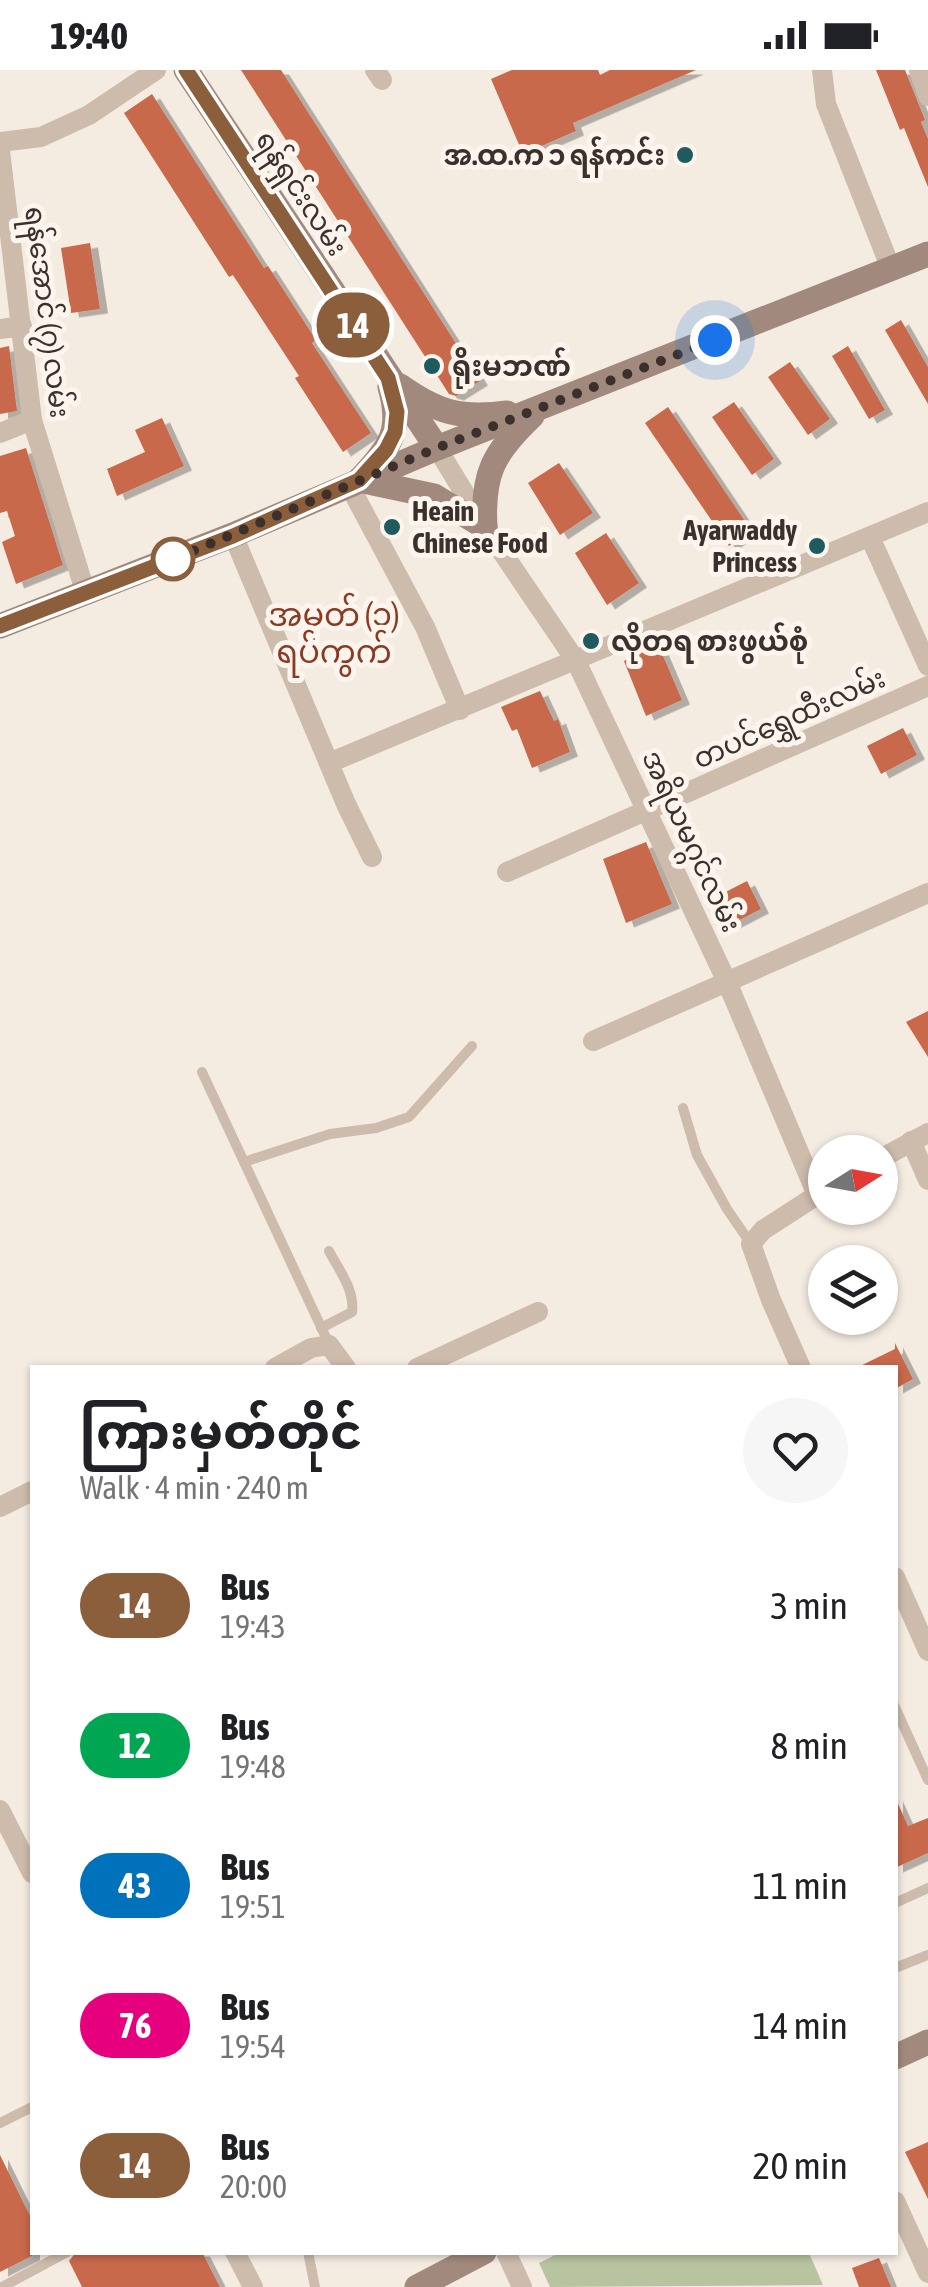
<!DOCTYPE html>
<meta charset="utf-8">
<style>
body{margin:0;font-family:"Asap Condensed","Noto Sans Myanmar",sans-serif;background:#f6f6f6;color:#202124;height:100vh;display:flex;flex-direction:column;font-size:38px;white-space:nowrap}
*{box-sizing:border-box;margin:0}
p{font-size:32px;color:#757577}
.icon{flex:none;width:55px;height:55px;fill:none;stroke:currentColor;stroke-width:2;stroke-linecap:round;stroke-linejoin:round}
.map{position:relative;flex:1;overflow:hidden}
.sheet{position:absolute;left:30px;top:1295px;width:868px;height:890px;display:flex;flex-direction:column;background:#fff;border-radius:0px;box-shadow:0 2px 8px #0004}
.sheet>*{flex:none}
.badge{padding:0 20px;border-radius:32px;font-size:35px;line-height:65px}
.needle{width:65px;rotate:79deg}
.controls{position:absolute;left:808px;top:1065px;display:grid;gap:20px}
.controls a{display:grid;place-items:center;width:90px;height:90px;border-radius:50%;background:#fff;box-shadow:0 2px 8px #0004;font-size:50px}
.you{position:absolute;width:50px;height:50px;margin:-25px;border:8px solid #fff;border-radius:50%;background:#1a73e8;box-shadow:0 0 0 15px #1a73e833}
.map>.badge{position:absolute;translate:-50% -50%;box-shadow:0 0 0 5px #fff}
.round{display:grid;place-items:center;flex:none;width:105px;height:105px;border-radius:52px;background:#f6f6f6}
.headline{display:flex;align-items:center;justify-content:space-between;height:170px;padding:0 50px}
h1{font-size:48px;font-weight:800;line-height:75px}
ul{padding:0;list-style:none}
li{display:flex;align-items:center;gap:30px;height:140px;padding:0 50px}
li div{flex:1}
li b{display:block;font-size:38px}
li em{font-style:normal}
li .badge{min-width:110px;font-weight:700;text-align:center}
.status{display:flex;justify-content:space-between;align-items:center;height:70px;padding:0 50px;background:#fff;direction:ltr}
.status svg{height:28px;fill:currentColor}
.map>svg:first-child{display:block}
.green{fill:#b8c4a0}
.building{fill:#c8694b;filter:url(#shadow)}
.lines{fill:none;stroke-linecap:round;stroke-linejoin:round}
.lane{stroke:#cdbbac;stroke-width:10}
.street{stroke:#cdbbac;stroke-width:20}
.secondary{stroke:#a18a7d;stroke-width:25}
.line-casing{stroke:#fff;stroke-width:22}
.line{stroke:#8b5e3c;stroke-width:15}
.walk{stroke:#3b302b;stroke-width:10;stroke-dasharray:0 18}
.poi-dot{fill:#1f5a5e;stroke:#fbf5ee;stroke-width:4}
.stop-dot{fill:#fff;stroke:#8b5e3c;stroke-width:5}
.labels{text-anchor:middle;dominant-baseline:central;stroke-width:10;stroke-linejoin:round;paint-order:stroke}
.poi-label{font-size:28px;font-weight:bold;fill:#3b302b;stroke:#fbf5ee;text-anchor:start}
.street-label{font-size:28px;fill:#3b302b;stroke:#fbf5ee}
.quarter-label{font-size:32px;fill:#8c3b22;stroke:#fbf5ee}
</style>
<div class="status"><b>19:40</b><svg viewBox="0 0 49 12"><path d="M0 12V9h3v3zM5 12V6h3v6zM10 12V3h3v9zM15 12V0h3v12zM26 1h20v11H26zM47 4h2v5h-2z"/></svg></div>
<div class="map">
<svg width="928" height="2217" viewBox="0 0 928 2217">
<defs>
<filter id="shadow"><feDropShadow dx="8" dy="4.5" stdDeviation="0" flood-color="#0004"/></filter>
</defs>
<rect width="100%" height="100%" fill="#f4ebe1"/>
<path class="green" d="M561,2182L809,2183L823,2215L550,2217L539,2193Z"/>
<g class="building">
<path d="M241,0H281L480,311L456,326L449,324Z"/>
<path d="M512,0H598L600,5L610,0H696L573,53L576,61L523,84L491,9Z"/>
<path d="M876,0H905L925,50L921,52L928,69V117L904,58L900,60Z"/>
<path d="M152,24L264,198L268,196L316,270L312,273L371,363L343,382L295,308L299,306L233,205L229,207L124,43Z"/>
<path d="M90,173L100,239L71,243L61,178Z"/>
<path d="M901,250L928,297V334L885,260Z"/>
<path d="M9,276L17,341L0,344V278Z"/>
<path d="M848,276L885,340L869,349L832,286Z"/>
<path d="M790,292L830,349L808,365L768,307Z"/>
<path d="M734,332L774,389L752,405L712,347Z"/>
<path d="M668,337L751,460L729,476L645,353Z"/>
<path d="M162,348L184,396L117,426L107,399L145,382L135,360Z"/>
<path d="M26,378L63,495L16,514L2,472L15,466L7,441L0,443V386Z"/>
<path d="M559,393L593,443L560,465L528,413Z"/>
<path d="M606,463L639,513L607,535L575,483Z"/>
<path d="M658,574L682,630L646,646L624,591Z"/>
<path d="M540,621L554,651L558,649L570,682L532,698L517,659L512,661L501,637Z"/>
<path d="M903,658L917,685L881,704L867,676Z"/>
<path d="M646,772L672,834L626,853L603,789Z"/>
<path d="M747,811L761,839L724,858L710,830Z"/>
<path d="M928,941V987L906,952Z"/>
<path d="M895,1273L913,1309L895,1319V1298H856L895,1279Z"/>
<path d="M895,1727L908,1756L928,1748V1783L895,1798Z"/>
<path d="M928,2072V2129L905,2082Z"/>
<path d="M0,2085L32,2150V2186L0,2202Z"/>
<path d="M76,2182H202L220,2217H82L69,2191Z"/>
<path d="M879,2188L891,2217H859L852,2198Z"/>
</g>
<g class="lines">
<g class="lane">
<path d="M202,1002L329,1274"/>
<path d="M683,1038L697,1085L727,1139L751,1174"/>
<path d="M244,1092L330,1064L376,1058L409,1047L472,976"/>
<path d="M321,1258L352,1242C355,1220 339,1200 329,1181"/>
<path d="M895,1637L928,1710"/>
<path d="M895,1833L928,1818"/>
<path d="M895,1898L928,1885"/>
<path d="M0,2053L32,2037"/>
<path d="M308,2182L315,2217"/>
<path d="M2,2217L67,2182"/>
</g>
<g class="street">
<path d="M375,0L382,10"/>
<path d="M822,0L826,34L891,199"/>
<path d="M919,0L928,26"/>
<path d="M0,72L41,67L89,45L156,0"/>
<path d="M0,81L32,350L86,524"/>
<path d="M0,259L22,256"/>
<path d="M0,363L32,350"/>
<path d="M437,378L485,457L576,591L727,912L817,1125"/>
<path d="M349,415L425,557L460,640"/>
<path d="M233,465L346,734L372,787"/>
<path d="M870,467L928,596"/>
<path d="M329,693L928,442"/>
<path d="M507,802L928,616"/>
<path d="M593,971L928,823"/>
<path d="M911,1071L928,1110"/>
<path d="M880,1089L928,1063"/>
<path d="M275,1298L311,1278L329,1275L346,1298"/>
<path d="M417,1298L538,1242"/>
<path d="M801,1298L771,1230L751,1174L763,1160L825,1120"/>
<path d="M0,1437L32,1421"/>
<path d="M895,1507L928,1581"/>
<path d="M0,1740L32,1803"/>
<path d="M895,2131L928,2203"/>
<path d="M235,2182L253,2217"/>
<path d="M506,2182L522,2217"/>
</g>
<g class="secondary">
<path d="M186,0L437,378"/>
<path d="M400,316C438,343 461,349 507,343"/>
<path d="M363,406C392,375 402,359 390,317"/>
<path d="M359,410L434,426L485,457"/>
<path d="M485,457C482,404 493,383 532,346"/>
<path d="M0,556L233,465L437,378L928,184"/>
<path d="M895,1987L928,1972"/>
<path d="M417,2217L484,2182"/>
</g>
</g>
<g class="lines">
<g class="line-casing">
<path id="line" d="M0,556L233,466L359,410L386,380L395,362L397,342L388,308L186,0"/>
</g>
<use href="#line" class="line"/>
<path class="walk" d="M173,489L167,492L437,378L715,270"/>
</g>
<g class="poi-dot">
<circle cx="685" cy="85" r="10"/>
<circle cx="432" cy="296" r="10"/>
<circle cx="392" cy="457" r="10"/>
<circle cx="817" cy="476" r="10"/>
<circle cx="591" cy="571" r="10"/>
</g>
<circle class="stop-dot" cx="173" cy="489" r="20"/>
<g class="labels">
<g class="poi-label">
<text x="665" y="85" text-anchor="end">အ.ထ.က ၁ ရန်ကင်း</text>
<text x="452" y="296">ရိုးမဘဏ်</text>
<text x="412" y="441">Heain<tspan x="412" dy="32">Chinese Food</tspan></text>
<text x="797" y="460" text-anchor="end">Ayarwaddy<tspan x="797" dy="32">Princess</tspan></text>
<text x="611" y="571">လိုတရ စားဖွယ်စုံ</text>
</g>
<g class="street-label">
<text transform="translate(302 123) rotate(57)">ရန်ရှင်းလမ်း</text>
<text transform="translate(48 242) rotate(83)">ရန်အောင် (၇) လမ်း</text>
<text transform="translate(789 648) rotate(-24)">တပင်ရွှေထီးလမ်း</text>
<text transform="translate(692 771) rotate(65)">အရိယမဂ္ဂင်လမ်း</text>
</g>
<g class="quarter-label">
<text x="334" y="544">အမှတ် (၁)<tspan x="334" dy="37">ရပ်ကွက်</tspan></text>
</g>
</g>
</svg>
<div class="controls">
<a><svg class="needle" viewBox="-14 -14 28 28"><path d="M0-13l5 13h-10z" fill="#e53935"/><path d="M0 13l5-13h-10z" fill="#757577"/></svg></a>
<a><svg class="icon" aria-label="layers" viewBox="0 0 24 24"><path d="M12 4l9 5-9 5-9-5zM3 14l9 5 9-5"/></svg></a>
</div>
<div class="you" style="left:715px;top:270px"></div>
<b class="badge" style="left:353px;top:255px;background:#8b5e3c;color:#fff">14</b>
<section class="sheet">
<div class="headline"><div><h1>ကြားမှတ်တိုင်</h1><p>Walk · 4 min · 240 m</p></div><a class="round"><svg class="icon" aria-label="heart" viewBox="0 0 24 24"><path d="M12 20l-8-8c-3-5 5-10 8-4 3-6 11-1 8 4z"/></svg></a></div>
<ul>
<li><span class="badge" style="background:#8b5e3c;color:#fff">14</span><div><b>Bus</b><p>19:43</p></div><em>3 min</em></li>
<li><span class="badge" style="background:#00a651;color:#fff">12</span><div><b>Bus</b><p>19:48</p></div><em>8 min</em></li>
<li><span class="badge" style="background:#0072bc;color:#fff">43</span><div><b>Bus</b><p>19:51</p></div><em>11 min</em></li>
<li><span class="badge" style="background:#e6007e;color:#fff">76</span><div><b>Bus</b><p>19:54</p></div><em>14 min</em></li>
<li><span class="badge" style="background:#8b5e3c;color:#fff">14</span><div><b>Bus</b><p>20:00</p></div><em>20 min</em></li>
</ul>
</section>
</div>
